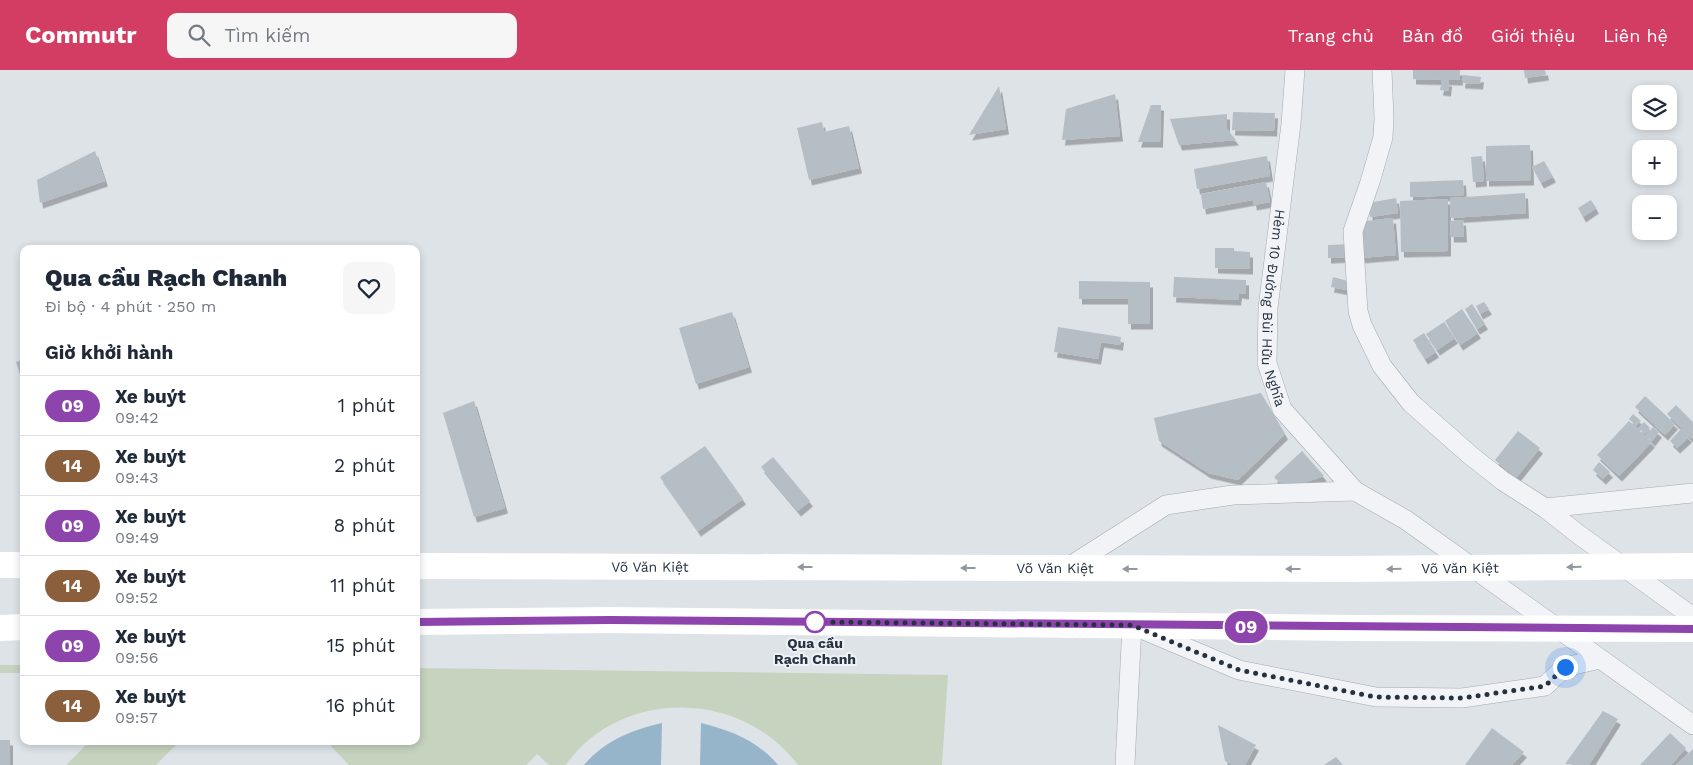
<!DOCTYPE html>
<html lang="vi">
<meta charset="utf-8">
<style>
body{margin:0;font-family:"Work Sans",sans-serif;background:#f6f6f7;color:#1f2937;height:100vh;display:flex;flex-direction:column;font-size:19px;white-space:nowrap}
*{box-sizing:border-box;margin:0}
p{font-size:16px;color:#747a83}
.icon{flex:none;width:28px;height:28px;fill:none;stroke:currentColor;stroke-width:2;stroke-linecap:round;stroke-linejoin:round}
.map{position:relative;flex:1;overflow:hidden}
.panel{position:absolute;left:20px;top:175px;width:400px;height:500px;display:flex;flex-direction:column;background:#fff;border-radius:10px;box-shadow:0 2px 8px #0003}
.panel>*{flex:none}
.badge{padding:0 10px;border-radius:16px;font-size:18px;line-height:32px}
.tools{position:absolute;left:1632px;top:15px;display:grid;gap:10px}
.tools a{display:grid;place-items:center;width:45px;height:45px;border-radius:10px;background:#fff;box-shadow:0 2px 8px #0003;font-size:25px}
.you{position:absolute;width:25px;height:25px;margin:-12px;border:4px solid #fff;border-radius:50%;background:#1a73e8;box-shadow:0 0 0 8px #1a73e833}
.map>.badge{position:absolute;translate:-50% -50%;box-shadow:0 0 0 2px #fff}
h2{padding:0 25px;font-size:19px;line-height:45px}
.round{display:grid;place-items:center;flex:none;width:52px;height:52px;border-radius:10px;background:#f6f6f7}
.overview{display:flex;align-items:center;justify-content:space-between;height:85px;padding:0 25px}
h1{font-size:24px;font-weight:800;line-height:38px}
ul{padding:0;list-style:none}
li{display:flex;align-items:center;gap:15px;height:60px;padding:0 25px;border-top:1px solid #e0e1e3}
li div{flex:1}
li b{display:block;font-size:19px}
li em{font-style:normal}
li .badge{min-width:55px;font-weight:700;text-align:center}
header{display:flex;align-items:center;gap:30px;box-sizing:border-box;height:70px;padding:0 25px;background:#d43d63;color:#fff}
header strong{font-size:24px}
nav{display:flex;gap:28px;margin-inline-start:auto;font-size:18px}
.search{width:350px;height:45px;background:#f6f6f7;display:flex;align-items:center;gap:12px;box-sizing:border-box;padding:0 18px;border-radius:10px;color:#747a83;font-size:19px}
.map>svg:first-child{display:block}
.green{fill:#c6d3bf}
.water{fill:#97b5ca}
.building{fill:#b5bdc5;filter:url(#shadow)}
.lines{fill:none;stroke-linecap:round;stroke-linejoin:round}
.street-casing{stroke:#a3aab2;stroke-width:20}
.street{stroke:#f1f3f7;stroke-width:19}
.secondary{stroke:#fff;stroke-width:26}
.secondary-bridge{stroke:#fff;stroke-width:26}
.oneway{fill:#9398a0}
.line-casing{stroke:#fff;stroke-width:11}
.line{stroke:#8e44ad;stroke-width:8}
.walk{stroke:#273240;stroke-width:5;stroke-dasharray:0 9}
.stop-dot{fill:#fff;stroke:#8e44ad;stroke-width:2.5}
.labels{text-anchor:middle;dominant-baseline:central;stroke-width:4;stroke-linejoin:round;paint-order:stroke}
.street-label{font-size:14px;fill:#273240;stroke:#eef2f6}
.stop-label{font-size:14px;font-weight:bold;fill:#273240;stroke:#eef2f6}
</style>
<header>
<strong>Commutr</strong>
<div class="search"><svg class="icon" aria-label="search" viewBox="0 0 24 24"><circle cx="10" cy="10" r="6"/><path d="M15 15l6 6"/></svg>Tìm kiếm</div>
<nav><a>Trang chủ</a><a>Bản đồ</a><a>Giới thiệu</a><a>Liên hệ</a></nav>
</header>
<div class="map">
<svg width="1693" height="695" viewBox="0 0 1693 695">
<defs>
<filter id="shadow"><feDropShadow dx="3" dy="5.5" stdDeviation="0" flood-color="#0004"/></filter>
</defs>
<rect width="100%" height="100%" fill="#dee3e8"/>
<g class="green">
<rect x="0" y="595" width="24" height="8"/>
<path d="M416,598L948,605L942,695H798C742,620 621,617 566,695H549L537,684L526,695H349L326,671H416Z"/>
<path d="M90,671H180L156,695H66Z"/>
</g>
<g class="water">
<path d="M662,653L661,695H584C604,671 632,660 662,653Z"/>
<path d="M701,653C730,660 758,671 778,695H700Z"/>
</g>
<g class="building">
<path d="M1413,0H1460V10L1413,9Z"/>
<path d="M1524,0H1545L1546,5L1525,8Z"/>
<path d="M1463,5L1481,7L1480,14L1462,13Z"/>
<path d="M1442,10L1449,11L1448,21L1440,20Z"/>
<path d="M999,16L1006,59L969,65Z"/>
<path d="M1115,24L1120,66L1062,70L1066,39Z"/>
<path d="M1151,35H1161L1160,72H1138Z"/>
<path d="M1233,42L1275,43L1274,61L1232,60Z"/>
<path d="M1227,44V59L1236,70L1179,75L1170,49Z"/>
<path d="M822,52L824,62L849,56L859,98L809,110L797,58Z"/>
<path d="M1530,75L1531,110L1486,111V76Z"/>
<path d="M95,81L105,111L40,133L37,110Z"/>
<path d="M1267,86L1270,106L1197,119L1194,99Z"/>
<path d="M1482,86L1484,111L1473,112L1471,87Z"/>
<path d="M1544,91L1553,107L1541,113L1532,97Z"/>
<path d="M1463,110L1464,125L1410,127V112Z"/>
<path d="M1266,112L1270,132L1254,135L1253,130L1203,139L1201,124Z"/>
<path d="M1525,123L1526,143L1451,148L1450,128Z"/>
<path d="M1396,128L1398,143L1370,147L1368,133Z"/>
<path d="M1448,129V181L1401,182L1400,131Z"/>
<path d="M1591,130L1596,138L1583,147L1578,138Z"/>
<path d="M1393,148L1396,185L1360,188L1357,152Z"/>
<path d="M1463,150L1464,167H1451L1450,151Z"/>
<path d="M1352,174L1353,187L1328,188V175Z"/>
<path d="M1215,178H1234V181L1250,182V199L1215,198Z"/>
<path d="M1174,207L1246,210V224L1239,223L1238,230L1173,227Z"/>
<path d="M1333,207L1348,211L1347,220L1331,217Z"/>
<path d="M1079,211L1150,212V254H1128V229H1079Z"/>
<path d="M1484,232L1489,239L1480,244L1476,236Z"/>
<path d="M1472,234L1485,254L1477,259L1465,239Z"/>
<path d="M1462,239L1478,263L1460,275L1445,251Z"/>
<path d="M732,242L749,297L696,314L679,258Z"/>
<path d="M1444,252L1455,268L1437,280L1426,264Z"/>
<path d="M1058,257L1121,267L1120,275L1101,272L1098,289L1054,282Z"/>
<path d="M1424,263L1436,282L1425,289L1413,270Z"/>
<path d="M24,289V314H23L16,292Z"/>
<path d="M1261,323L1285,364L1238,410L1208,403L1159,371L1154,348Z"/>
<path d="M1645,326L1675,354L1665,365L1635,337Z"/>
<path d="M474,331L505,438L474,447L443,343Z"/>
<path d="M1676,335L1693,352L1692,369L1667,344Z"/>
<path d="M1633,344L1641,351L1636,356L1629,349Z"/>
<path d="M1629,351L1652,372L1619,406L1597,385Z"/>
<path d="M1644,352L1650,358L1645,364L1638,358Z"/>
<path d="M1653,357L1659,362L1652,371L1646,365Z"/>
<path d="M1681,359L1689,367L1677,378L1670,371Z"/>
<path d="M1518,361L1540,378L1516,408L1495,390Z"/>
<path d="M705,376L743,429L698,461L660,407Z"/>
<path d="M1302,381L1324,406L1286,419L1274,407Z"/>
<path d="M773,387L810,431L798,441L761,397Z"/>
<path d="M1599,392L1610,402L1603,409L1593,400Z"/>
<path d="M1603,641L1618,649L1589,695L1565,694Z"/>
<path d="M1218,655L1256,675L1245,695H1233L1225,691Z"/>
<path d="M1492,658L1524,682L1512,695H1465Z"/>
<path d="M1670,663L1686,678L1671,695H1640Z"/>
<rect x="0" y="670" width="10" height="25"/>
<path d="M1693,679V695H1676Z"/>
<path d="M1336,687L1343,695H1324Z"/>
</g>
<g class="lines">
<g class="street-casing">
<g id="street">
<path id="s1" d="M1295,0L1291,54L1268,238L1267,293L1282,339L1355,421L1406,450L1693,655"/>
<path d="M1382,0L1384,48L1383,67L1370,112L1353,161L1358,241L1362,255L1382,296L1411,333L1470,385L1503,411L1545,438L1578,464L1693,547"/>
<path d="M1545,438L1693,423"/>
<path d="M1067,498L1166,435L1233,425L1355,421"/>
<path d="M1125,695L1132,555L1239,600L1376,627L1462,628L1545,616L1565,597L1600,589"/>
</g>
</g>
<use href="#street" class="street"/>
<g class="secondary">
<path d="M0,495H24"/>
<path id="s2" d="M416,496L1342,499"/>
<path d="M416,552L610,550L1354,558"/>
<path d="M0,558L24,557"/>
</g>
<g class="secondary-bridge">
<path id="s3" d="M1342,499L1693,496"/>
<path d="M1354,558L1693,559"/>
</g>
</g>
<defs><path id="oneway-solid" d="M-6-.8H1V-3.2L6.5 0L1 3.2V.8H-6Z" transform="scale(1.25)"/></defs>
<g class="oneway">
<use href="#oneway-solid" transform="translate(805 497) rotate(-180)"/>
<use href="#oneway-solid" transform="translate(1574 497) rotate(179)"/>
<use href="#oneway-solid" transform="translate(968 498) rotate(-180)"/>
<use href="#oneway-solid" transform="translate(1130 499) rotate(-180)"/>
<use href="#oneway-solid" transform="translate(1293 499) rotate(-180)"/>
<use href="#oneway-solid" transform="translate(1394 499) rotate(179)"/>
</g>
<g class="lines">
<g class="line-casing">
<path id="line" d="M416,552L610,550L1693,559"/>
</g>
<use href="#line" class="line"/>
<path class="walk" d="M815,552L1132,555L1239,600L1376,627L1462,628L1545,616L1565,597"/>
</g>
<circle class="stop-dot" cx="815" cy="552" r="10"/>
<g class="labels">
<g class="street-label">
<text stroke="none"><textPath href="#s1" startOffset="240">Hẻm 10 Đường Bùi Hữu Nghĩa</textPath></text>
<text stroke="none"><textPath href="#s2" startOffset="234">Võ Văn Kiệt</textPath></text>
<text stroke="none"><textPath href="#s2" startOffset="639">Võ Văn Kiệt</textPath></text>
<text stroke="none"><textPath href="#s3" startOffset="118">Võ Văn Kiệt</textPath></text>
</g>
<g class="stop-label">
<text x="815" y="573">Qua cầu<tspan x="815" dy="16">Rạch Chanh</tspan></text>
</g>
</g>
</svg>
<div class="tools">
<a><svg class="icon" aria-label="layers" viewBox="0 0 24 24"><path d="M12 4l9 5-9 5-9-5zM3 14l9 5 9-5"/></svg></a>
<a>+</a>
<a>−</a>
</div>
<div class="you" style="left:1565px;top:597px"></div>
<b class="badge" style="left:1246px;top:557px;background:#8e44ad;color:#fff">09</b>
<section class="panel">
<div class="overview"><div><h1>Qua cầu Rạch Chanh</h1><p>Đi bộ · 4 phút · 250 m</p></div><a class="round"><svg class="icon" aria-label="heart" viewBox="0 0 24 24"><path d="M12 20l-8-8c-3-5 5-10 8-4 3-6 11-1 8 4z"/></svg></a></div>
<h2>Giờ khởi hành</h2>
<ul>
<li><span class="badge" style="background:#8e44ad;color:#fff">09</span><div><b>Xe buýt</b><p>09:42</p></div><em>1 phút</em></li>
<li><span class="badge" style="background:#8b5e3c;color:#fff">14</span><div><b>Xe buýt</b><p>09:43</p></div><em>2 phút</em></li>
<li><span class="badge" style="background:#8e44ad;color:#fff">09</span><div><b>Xe buýt</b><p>09:49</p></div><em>8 phút</em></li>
<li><span class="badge" style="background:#8b5e3c;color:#fff">14</span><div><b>Xe buýt</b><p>09:52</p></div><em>11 phút</em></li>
<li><span class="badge" style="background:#8e44ad;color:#fff">09</span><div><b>Xe buýt</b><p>09:56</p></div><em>15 phút</em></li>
<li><span class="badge" style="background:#8b5e3c;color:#fff">14</span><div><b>Xe buýt</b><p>09:57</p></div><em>16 phút</em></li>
</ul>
</section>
</div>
